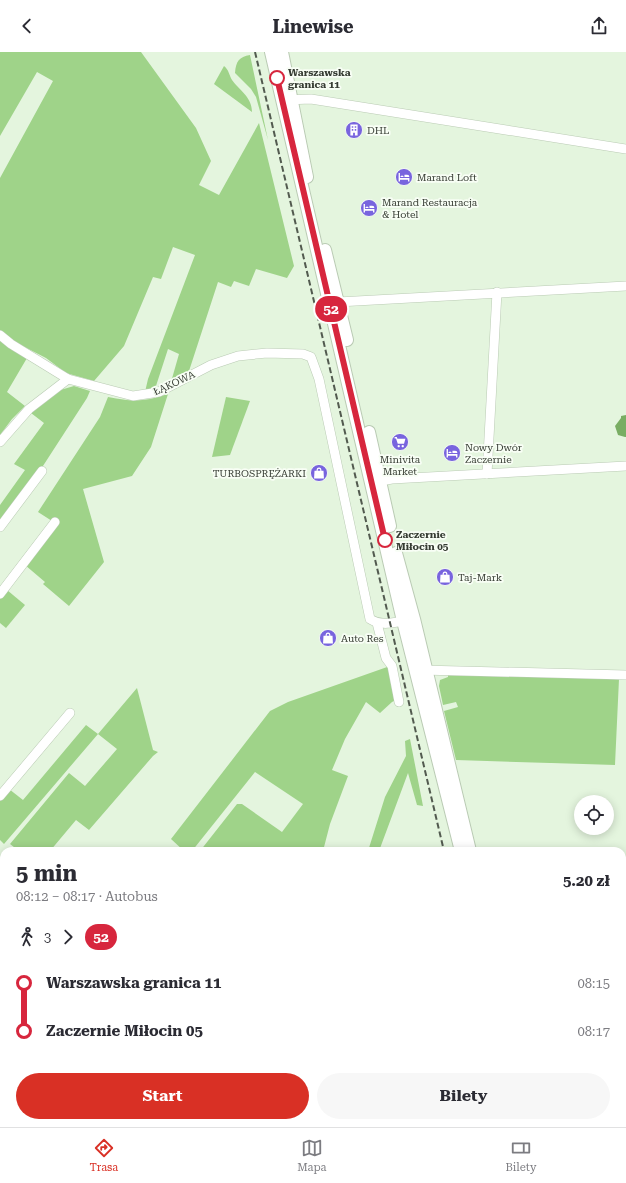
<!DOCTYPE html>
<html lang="pl">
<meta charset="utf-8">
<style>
body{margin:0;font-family:"Roboto Serif",serif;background:#f7f7f7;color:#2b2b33;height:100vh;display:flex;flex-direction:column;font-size:15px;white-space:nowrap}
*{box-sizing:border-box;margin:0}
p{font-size:13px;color:#7c7c81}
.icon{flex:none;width:22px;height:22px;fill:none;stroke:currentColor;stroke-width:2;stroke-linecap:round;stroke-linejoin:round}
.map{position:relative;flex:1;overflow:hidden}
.panel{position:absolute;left:0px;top:795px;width:626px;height:280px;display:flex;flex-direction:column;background:#fff;border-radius:12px 12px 0 0;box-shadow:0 2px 10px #0003}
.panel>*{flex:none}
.badge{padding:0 8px;border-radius:13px;font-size:14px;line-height:26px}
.controls{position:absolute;left:574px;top:743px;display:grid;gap:8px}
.controls a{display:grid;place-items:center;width:40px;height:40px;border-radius:50%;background:#fff;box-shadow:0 2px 10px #0003;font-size:20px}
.map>.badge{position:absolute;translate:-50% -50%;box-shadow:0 0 0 2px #fff}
.legs{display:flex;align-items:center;gap:6px;height:44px;padding:0 16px;font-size:13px}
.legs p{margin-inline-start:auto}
.overview{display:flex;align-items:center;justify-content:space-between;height:68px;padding:0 16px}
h1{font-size:22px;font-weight:700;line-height:30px}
.button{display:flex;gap:8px;margin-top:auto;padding:8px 16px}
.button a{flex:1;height:46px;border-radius:24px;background:#d93025;color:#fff;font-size:16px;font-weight:700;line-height:46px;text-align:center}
.button a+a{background:#f7f7f7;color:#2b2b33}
ul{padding:0 16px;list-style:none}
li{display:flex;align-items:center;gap:14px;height:48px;font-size:15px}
li i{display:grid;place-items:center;width:6px;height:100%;margin:0 5px;background:currentColor}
li i::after{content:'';width:10px;height:10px;margin:-5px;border:3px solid;border-radius:50%;background:#fff}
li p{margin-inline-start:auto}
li:first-child i{background:linear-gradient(#0000 50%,currentColor 0)}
li:last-child i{background:linear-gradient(currentColor 50%,#0000 0)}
header{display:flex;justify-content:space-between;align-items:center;height:52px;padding:0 16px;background:#fff;font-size:18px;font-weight:700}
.tab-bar{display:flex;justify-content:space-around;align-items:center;height:56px;border-top:1px solid #e1e1e2;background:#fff;font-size:11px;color:#7c7c81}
.tab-bar a{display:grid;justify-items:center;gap:2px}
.tab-bar .active{color:#d93025}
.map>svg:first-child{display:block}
.green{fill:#9fd389}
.water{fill:#79ad63}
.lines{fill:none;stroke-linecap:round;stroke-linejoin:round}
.minor-casing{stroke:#bacbb4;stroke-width:10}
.major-casing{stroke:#bacbb4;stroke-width:14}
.minor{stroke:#fff;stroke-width:9}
.major{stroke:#fff;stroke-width:12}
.rail{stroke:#525a4f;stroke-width:2;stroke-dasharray:6 3;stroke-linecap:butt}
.line-1-casing{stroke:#fff;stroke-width:9}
.line-1{stroke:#d7263d;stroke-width:6}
.stop-1-dot{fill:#fff;stroke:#d7263d;stroke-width:2}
.labels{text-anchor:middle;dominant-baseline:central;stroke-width:3.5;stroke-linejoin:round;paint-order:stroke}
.stop-label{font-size:10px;font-weight:bold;fill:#363c33;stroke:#f8fef5;text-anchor:start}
.poi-label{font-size:10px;fill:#363c33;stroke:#f8fef5;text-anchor:start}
.street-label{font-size:10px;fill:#363c33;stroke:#f8fef5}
</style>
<header><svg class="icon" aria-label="back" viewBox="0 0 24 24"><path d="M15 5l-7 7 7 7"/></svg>Linewise<svg class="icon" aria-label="share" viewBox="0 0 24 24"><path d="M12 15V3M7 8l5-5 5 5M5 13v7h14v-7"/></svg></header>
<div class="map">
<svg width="626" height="1075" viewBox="0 0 626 1075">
<rect width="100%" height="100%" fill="#e4f5de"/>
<g class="green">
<path d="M0,0H141L196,76L211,109L199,133L219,143L259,71L294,214L287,226L256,217L249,234L234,229L231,235L218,230L189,319L171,330L179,302L168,297L155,337L145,340L148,327L195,203L173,195L161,227L153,225L124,294L94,329L66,321L46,306L9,287L0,278V126L53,29L37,20L0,84Z"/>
<path d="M250,3L268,88L256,45L251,37L235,21C236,9 239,5 250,3Z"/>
<path d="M224,14C229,18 229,23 232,28C240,39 252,45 252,60L214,32Z"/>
<path d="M0,288L27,306L7,340L25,354L12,367L0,383Z"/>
<path d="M74,334L90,339L87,346L41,417L0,472V453L25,418L14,412L44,371L31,361L57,339Z"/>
<path d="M168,342L151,395L132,424L83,437L104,510L69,554L43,532L45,530L25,513L52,469L38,460L100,365L108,345C134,350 143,350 168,342Z"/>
<path d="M226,345L250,349L230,403L212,405Z"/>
<path d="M7,538L25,553L6,576L0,571V546Z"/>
<path d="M390,614L396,648L392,650L380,661L366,650L345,687L332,718L348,724L330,772L323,799H200L237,752H242L282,780L303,752L255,720L192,799H184L171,787L270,659L288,650Z"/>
<path d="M448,621L619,627L615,713L456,708L444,659L458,655L456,650L443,653L439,634L440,628L448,625Z"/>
<path d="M137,636L153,698L158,700L153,704L89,778L76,768L50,799H19L10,792L69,721L85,734L117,697L98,682L4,792L0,788V748L9,737L23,748L86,673L98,682Z"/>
<path d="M410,687L423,754L417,753L408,721L379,799H368L385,745L406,704L405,689Z"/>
</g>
<path class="water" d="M626,363V385H625L618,383L615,374L621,366V364Z"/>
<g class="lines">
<g class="minor-casing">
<g id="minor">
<path d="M285,48L311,47L626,97"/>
<path d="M338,250L626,234"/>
<path d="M0,283L11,292L68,327L133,344L159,340L211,313L238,304L267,301L303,302L311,305L319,327L370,567C381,574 391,571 403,569"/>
<path d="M0,390L29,357L68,327"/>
<path d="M487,422L497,240"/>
<path d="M375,430L392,427L626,414"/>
<path d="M0,475L42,419"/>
<path d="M0,542L55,470"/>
<path d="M377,571L386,606L392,614L399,650"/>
<path d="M421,618L626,623"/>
<path d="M0,744L70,661"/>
<path d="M0,916L4,919"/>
<path d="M0,944L4,937"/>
<path d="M622,1029L626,1030"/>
<path d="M214,1071L220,1075"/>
<path d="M189,1075L193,1071"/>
<path d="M323,1075L324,1071"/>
</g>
</g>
<g class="major-casing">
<g id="major">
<path d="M271,0L403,569L461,799"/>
<path d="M282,0L307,125"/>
<path d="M325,198L347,288"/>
<path d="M369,380L390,474"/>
<path d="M396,501L414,567L470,799"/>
<path d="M526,1071L527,1075"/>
<path d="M540,1071L541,1075"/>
</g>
</g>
<use href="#minor" class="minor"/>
<use href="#major" class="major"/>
<g class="rail">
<path d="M255,0L444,799"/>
<path d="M508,1071L509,1075"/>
</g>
</g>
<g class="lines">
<g class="line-1-casing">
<path id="line-1" d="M277,26L385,488"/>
</g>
<use href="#line-1" class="line-1"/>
</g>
<defs>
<g id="building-disc" transform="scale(0.9)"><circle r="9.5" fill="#7864de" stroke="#f8fef5"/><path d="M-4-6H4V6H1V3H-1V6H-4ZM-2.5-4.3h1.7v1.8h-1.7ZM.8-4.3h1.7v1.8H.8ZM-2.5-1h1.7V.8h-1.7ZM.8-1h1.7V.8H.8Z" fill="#fff"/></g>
<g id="hotel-disc" transform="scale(0.9)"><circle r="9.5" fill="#7864de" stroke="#f8fef5"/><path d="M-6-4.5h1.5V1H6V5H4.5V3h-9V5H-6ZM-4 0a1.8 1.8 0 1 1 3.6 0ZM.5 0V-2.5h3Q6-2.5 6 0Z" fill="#fff"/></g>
<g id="supermarket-disc" transform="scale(0.9)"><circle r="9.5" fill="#7864de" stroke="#f8fef5"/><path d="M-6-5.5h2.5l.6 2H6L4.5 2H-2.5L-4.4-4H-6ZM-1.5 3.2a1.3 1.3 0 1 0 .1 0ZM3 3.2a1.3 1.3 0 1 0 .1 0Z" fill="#fff"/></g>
<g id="shop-disc" transform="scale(0.9)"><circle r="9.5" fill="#7864de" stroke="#f8fef5"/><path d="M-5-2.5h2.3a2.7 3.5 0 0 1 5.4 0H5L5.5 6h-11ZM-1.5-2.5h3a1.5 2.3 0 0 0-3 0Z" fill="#fff"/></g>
</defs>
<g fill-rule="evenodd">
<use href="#building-disc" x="354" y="78"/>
<use href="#hotel-disc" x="404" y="125"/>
<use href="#hotel-disc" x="369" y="156"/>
<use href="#supermarket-disc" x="400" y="390"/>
<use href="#hotel-disc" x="452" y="401"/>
<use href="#shop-disc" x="319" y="421"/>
<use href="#shop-disc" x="445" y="525"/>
<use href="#shop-disc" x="328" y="586"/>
</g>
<g class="stop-1-dot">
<circle cx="277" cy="26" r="7"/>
<circle cx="385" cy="488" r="7"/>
</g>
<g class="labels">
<g class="stop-label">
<text x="288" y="20">Warszawska<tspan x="288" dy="12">granica 11</tspan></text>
<text x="396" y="482">Zaczernie<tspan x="396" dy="12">Miłocin 05</tspan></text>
</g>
<g class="poi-label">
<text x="367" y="78">DHL</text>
<text x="417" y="125">Marand Loft</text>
<text x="382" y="150">Marand Restauracja<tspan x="382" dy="12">&amp; Hotel</tspan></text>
<text x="465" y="395">Nowy Dwór<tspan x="465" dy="12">Zaczernie</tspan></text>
<text x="400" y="407" text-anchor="middle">Minivita<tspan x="400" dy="12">Market</tspan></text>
<text x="306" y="421" text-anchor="end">TURBOSPRĘŻARKI</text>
<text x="458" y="525">Taj-Mark</text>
<text x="341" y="586">Auto Res</text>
</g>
<g class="street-label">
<text transform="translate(174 331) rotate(-25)">ŁĄKOWA</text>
</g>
</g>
</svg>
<div class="controls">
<a><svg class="icon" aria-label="locate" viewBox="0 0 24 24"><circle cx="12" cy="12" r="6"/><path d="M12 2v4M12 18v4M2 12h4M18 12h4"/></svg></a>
</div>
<b class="badge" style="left:331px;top:257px;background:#d7263d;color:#fff">52</b>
<section class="panel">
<div class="overview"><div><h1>5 min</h1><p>08:12 – 08:17 · Autobus</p></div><b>5.20 zł</b></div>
<div class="legs"><svg class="icon" aria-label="walk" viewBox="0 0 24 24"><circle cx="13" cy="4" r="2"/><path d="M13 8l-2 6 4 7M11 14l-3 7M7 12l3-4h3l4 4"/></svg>3<svg class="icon" aria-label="forward" viewBox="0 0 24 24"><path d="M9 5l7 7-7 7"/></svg><b class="badge" style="background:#d7263d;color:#fff">52</b></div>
<ul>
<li><i style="color:#d7263d"></i><b>Warszawska granica 11</b><p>08:15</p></li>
<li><i style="color:#d7263d"></i><b>Zaczernie Miłocin 05</b><p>08:17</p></li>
</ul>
<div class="button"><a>Start</a><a>Bilety</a></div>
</section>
</div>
<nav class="tab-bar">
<a class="active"><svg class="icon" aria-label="directions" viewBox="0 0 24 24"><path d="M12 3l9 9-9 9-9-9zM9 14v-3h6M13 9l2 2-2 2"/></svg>Trasa</a>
<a><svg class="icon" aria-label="map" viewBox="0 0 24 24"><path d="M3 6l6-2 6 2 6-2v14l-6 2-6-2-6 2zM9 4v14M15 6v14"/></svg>Mapa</a>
<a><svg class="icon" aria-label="tickets" viewBox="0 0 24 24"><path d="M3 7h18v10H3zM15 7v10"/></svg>Bilety</a>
</nav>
